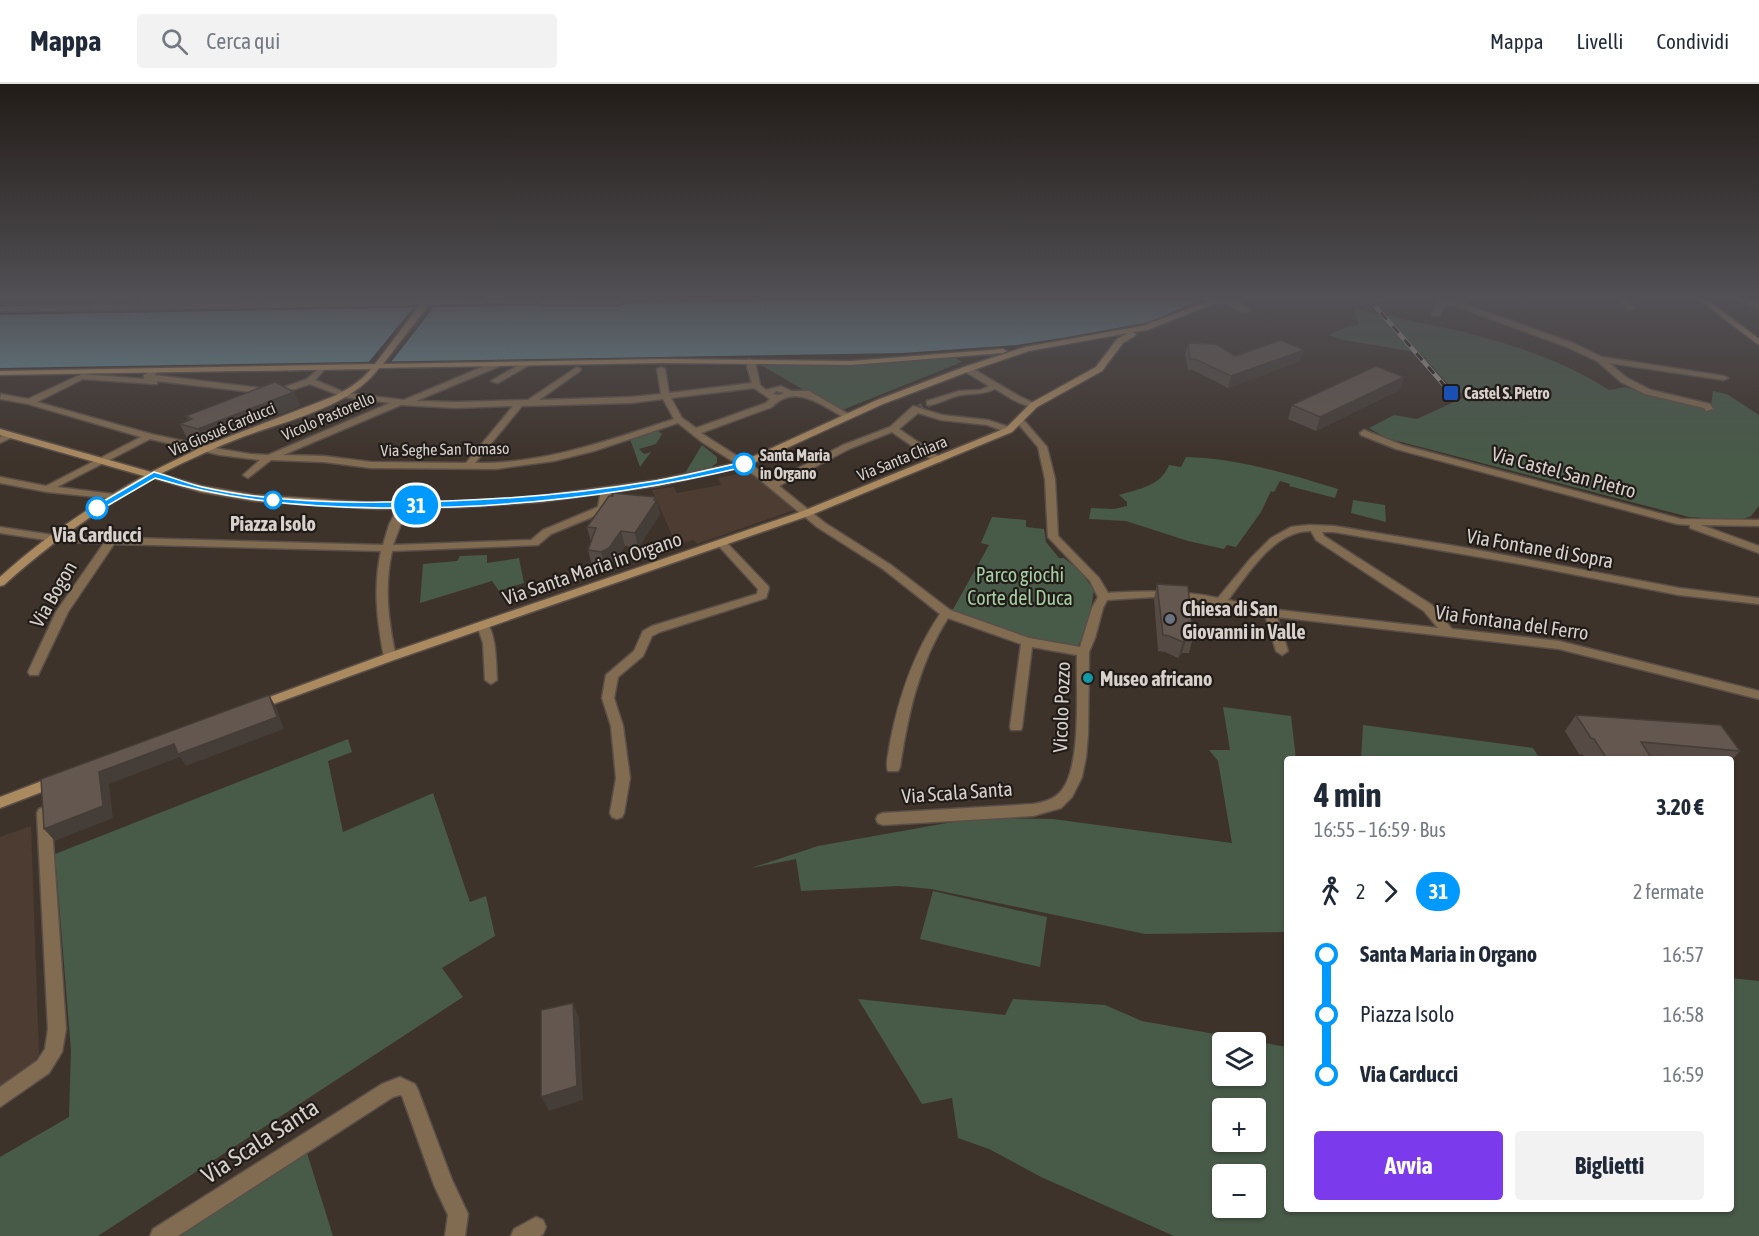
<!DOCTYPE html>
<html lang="it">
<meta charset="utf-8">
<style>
body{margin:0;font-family:"Asap Condensed",sans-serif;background:#f2f2f3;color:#1f2937;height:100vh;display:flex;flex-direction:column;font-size:22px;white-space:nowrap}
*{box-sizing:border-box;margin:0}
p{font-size:20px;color:#747a83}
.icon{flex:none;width:33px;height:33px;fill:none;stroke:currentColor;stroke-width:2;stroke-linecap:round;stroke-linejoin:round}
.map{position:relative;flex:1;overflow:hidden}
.details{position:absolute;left:1284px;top:672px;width:450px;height:456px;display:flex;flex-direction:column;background:#fff;border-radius:6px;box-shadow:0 2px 4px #0004}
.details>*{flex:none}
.badge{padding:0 12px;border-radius:20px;font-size:21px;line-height:39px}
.buttons{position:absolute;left:1212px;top:948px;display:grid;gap:12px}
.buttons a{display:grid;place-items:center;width:54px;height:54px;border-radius:6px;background:#fff;box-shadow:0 2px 4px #0004;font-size:30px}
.map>.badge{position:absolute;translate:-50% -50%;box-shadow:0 0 0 3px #fff}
.legs{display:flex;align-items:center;gap:9px;height:66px;padding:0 30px;font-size:20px}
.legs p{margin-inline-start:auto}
.head{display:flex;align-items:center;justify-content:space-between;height:102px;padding:0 30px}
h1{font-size:33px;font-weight:700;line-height:45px}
.primary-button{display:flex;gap:12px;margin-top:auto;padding:12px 30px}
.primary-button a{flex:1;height:69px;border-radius:6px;background:#7c3aed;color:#fff;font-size:24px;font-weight:700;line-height:69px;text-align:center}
.primary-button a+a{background:#f2f2f3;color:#1f2937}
ul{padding:0 30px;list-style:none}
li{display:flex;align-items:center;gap:21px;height:60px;font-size:22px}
li i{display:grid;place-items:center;width:9px;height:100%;margin:0 8px;background:currentColor}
li i::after{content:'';width:15px;height:15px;margin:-8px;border:4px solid;border-radius:50%;background:#fff}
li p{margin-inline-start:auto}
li:first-child i{background:linear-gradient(#0000 50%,currentColor 0)}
li:last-child i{background:linear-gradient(currentColor 50%,#0000 0)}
header{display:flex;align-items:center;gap:36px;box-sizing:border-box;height:84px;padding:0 30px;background:#fff;border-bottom:2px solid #e0e1e3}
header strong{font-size:28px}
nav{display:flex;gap:33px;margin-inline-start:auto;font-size:21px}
.search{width:420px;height:54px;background:#f2f2f3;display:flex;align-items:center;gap:15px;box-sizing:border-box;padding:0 21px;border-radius:6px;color:#747a83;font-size:22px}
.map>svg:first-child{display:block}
.built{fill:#4d3c31}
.green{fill:#485a48;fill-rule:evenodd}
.water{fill:#688e96}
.pier{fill:#3e332b}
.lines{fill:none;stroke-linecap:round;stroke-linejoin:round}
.street-tunnel{stroke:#554b43;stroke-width:8;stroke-dasharray:8 4;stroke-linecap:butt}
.street-casing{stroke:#5a4f48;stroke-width:3}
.secondary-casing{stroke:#5a4f48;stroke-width:3}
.street{fill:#816c52;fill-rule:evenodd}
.secondary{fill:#ab8a60;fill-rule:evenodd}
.rail-casing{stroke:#a9a19b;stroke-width:4.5}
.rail{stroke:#211c18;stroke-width:3;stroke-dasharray:9;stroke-linecap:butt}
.wall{fill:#554b44}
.shaded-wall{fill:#453d37}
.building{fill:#63574f;stroke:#453d37;stroke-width:1.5}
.line-1{fill:#09f;stroke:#fff;stroke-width:1.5}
.transit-dot{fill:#1a4fb4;stroke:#211c18;stroke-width:2}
.stop-1-dot{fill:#fff;stroke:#09f;stroke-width:3}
.worship-dot{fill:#6b7280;stroke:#211c18;stroke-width:2}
.culture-dot{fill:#0f9aa8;stroke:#211c18;stroke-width:2}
.labels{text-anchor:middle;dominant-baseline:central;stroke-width:4.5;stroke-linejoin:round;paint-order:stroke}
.far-poi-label{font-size:16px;font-weight:bold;fill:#d7d0cb;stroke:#211c18;text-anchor:start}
.far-street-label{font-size:16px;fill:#d7d0cb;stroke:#211c18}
.far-stop-label{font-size:16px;font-weight:bold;fill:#d7d0cb;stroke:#211c18;text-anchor:start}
.street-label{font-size:20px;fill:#d7d0cb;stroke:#211c18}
.stop-label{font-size:20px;font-weight:bold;fill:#d7d0cb;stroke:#211c18}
.park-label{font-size:20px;fill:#a6cfa4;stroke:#211c18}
.poi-label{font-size:20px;font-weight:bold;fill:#d7d0cb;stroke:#211c18;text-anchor:start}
.near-street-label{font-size:24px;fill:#d7d0cb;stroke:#211c18}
</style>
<header>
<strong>Mappa</strong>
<div class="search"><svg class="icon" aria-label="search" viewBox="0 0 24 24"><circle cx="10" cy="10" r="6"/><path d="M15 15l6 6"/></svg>Cerca qui</div>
<nav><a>Mappa</a><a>Livelli</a><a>Condividi</a></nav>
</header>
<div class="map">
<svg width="1759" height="1152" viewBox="0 0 1759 1152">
<rect width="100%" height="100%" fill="#3e332b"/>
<g class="built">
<path d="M750,388L797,425L697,460L694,456L676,460L652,406L674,403L677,409L721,401L718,394Z"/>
<path d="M31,742L39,971L23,993L0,1007V753Z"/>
</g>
<g class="green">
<path d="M1354,225C1439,243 1534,257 1609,306L1625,303L1654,312L1711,322L1713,307L1727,310L1759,331V422L1751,432L1740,436L1689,433L1386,354L1369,344L1394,331L1417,335L1465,313L1454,301L1448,300L1420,269L1344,256L1329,251L1344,244L1359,241Z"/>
<path d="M947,274H956L962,278L840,327L759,280L860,281Z"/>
<path d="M657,346L662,350L656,360L639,365L644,370L651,368L640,383L630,355Z"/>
<path d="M702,361L717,373V379L708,385L685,389Z"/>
<path d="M1186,373C1237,374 1289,390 1338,405L1335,414L1289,402L1290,400L1280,397L1274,408L1271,407L1261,428L1236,463L1227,461L1224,465L1188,457L1126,437L1089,435L1091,424L1114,425L1127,422V418L1119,411C1139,405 1161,402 1169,381L1181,383Z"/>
<path d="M1353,416L1385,421L1386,438L1351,429Z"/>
<path d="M992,433L1026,436V443L1044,445L1046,458L1059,474H1064L1080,487L1094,506L1088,544L1077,563L1023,553L952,527L989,461L981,459Z"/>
<path d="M487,471V479L519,474L524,499L499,507L492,497L420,519L423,480L457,477L460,472Z"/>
<path d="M1223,623L1291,632L1296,675H1287V848L1145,850L931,805L899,802L801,807L796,775L751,784L818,762L975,734L1053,735L1232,759L1218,677L1209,666H1230Z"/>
<path d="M1363,641L1533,664L1540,675H1361Z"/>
<path d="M348,655L352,668L328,677L343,748L433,709L470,818L486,812L495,852L442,884L463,913L98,1152H0V1073L69,1033L71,966L55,770Z"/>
<path d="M933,807L1047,833L1040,883L920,855Z"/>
<path d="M1731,894L1759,897V1152H1174L1041,1093L989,1065L958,1054L952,1014L922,1020L858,915L1005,931L1013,915L1105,921L1142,937L1287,963V1125H1731ZM1222,958H1256V992H1222ZM1222,1024H1256V1058H1222ZM1222,1090H1256V1124H1222Z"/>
<path d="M307,1069L333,1152H179Z"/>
</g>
<path class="water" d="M889,215H1202L1150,238L1067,253L1017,261L902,269L0,284V231Z"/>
<path class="pier" d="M434,223L391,278L368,279L413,224Z"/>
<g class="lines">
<path class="street-tunnel" d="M916,326L930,319"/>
<g class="street-casing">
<g id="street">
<path d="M500,215L619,217L623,219L619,221H542L535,219L0,227V223Z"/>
<path d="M1226,215L1249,224L1250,226L1243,228L1218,216Z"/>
<path d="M1439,215H1450L1573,259L1602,273L1724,292L1728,294L1724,296L1609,279L1627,294L1651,306L1710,320L1713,325L1706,327L1704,324L1645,310L1621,298L1597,277L1567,263L1450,220L1443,224L1439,232H1433L1432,230L1437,221L1443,218Z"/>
<path d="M1620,215H1627L1635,224L1628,226Z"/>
<path d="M1735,215H1746L1759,220V224Z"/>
<path d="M748,275L755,277L760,301L766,306L781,302L791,307H809L852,332L845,334C821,321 795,299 772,323L701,349L759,386L773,397L843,361L890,343L913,322L942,331L988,336L1012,344L1013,346L1009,349L987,341L941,336L918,329L899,345L941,374V378H935L892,348L849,365L779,402L825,439L891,481L950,526L1029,554L1080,563L1092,524L1098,513L1090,497L1048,453L1045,395L1038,363L1015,336L1019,333L1022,334L1047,363L1055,395L1058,452L1099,494L1108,509C1145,507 1181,506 1218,514L1251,474L1271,454L1291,443L1309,441L1334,442L1467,464L1679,504L1759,514V520L1679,511L1520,480L1334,448H1322L1324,452L1432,521L1452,545L1559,557L1759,607V615L1559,565L1277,533L1288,567L1282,571L1276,567L1265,531L1199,516L1154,513L1107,516L1103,524L1095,554L1089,568L1088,650L1086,673L1082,693L1072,713L1061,724L1033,732L883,741L878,739L876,735L878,731L883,729L1033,720C1044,718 1054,716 1062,706C1082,680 1076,604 1077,571L1032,563L1022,643L1021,646H1011L1010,643L1021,560L948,534C919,579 908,630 900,683L898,687H888C885,679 889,668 890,659C899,613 913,570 940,530L883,485L817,443L753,390L702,358L678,339L594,367L554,377L496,385L371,384L324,378L271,376L248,394L243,391L260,376L220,371L150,355L57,403L113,410L116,411V415L47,408L0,399V393L46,402L141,353L28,320L0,315L1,310L28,315L82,290L144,295V291L156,284L160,286L154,291L276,306L307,295L322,282L326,284L315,296L346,309L404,316L494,278H500V282L416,317L456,318L528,316L577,283L581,285L580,287L539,316L631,313L661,310L657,285L661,283L665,285L669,309L752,299L747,283ZM83,295L154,300H157V297L277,311L310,300L344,313L390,319L268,371L250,370L220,365L151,350L37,318ZM754,304L770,315L766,319L696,344L682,334L671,314ZM776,307L784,309L779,311L773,310ZM663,315L674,335C609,356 545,380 475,379L522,322L631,319ZM401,321L456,324L513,322L466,379L371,378L324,372L283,371ZM1311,447L1316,456L1424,527L1438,544L1270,525L1228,516C1249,489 1273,447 1311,447Z"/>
<path d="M524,278L531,280L498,299L491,297Z"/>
<path d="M964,283H970L1019,312L1038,321C1027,327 1006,311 995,305C982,311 974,309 961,311C949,313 939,321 927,321V317L959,307L980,306L989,302L964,287Z"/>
<path d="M1364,346L1402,361L1681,435L1759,436V442L1701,441L1759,462V469L1690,444V441L1677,440L1396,365L1361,351L1360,349Z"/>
<path d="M10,348L14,351L13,353L0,359V353Z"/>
<path d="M606,404L611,407L607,427L551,450L538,461L392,467C384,504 388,536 396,573L390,577L384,573C377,536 373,504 381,467L114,460L68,528L38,591H30L28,588L56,528L104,459L59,458L0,449V443L59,452L383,461L389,441L400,419L403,418L408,421L393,461L531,456L543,446L598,423L601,407Z"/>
<path d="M721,456L725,457L768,502L769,504L766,514L660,548L652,552L643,572L618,593L614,614L623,642L630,694L624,729L622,733L617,735L612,733L610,729L616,694L611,642L602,614L606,591L634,567L643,547L652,542L757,510L758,505L716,459Z"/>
<path d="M483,537C497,543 496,582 497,596L491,600L485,596L483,559L477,541Z"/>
<path d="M44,723L49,725L51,729L66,945L62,968L49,989L0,1023V1003L37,977L45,965L48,945L37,729L39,725Z"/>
<path d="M400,993L415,1000L418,1006L452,1096L468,1130L465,1152H445L448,1131L434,1101L402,1012L400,1011L393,1013L178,1152H150L153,1145L382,1000Z"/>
<path d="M536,1133L543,1136L546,1143L543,1150L540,1152H511L514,1145Z"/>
</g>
</g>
<g class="secondary-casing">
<g id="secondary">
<path d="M1215,215H1226L1147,246L1133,248L1136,250L1135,252L1123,259L1102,287L1037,323L1012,348L811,431L394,576L257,626L253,625L251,622L253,619L386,570L803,427L1006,344L1031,319L1096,283L1117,255L1128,249L1029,267L970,287L883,320L747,382L657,402L540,418L467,423L377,425L254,417L201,408L153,394C99,425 50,459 4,501L0,502V493C44,453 92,421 144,392L0,351V345L151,388L202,363L332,313C347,306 360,298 371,285L0,291V287L375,280L420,221H423L427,223L383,280L662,275L851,277L1003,265L1007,267L1003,269L851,281L662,279L379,284C350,323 289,336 245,352C216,363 188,376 160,390L202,402L254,411L377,419L467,417L540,412L657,396L741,378L877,316L964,283L1025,263L1142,242Z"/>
<path d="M1698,215H1706L1759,255V261Z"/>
<path d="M55,692L60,693L62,697L60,701L0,724V713Z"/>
</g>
</g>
<use href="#street" class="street"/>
<use href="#secondary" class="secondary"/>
<g class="rail-casing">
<path id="rail" d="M1369,215L1444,301"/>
</g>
<use href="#rail" class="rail"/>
</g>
<g class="wall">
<path d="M1188,259L1235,272L1300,277L1228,304L1193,286H1188L1185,270Z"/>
<path d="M1404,293L1399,306L1316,347L1288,335L1292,321Z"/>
<path d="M294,308L300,322L205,359L187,354L180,340L189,336L186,332Z"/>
<path d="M655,413L660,430L638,464L625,462L613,479L605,483L592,481L588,466L591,458L587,443Z"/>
<path d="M1157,500L1193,553L1189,569H1182L1178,574L1165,568L1158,567L1154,515Z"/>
<path d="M1576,631L1740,667L1731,677V675H1586L1583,671L1579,670L1565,647Z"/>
</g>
<g class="shaded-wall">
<path d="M1304,266L1300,277L1228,304L1231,292Z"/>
<path d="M1404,293L1399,306L1316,347L1320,333Z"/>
<path d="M294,308L300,322L205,359L198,345Z"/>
<path d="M655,413L656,417L657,416L660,430L638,464L635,449Z"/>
<path d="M621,447L625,462L613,479L605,483L601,468Z"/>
<path d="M1187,553L1182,569L1178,574L1183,558Z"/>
<path d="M269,611L276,623L284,645L186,682L180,673L109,700L113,734L55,757L44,745L99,688Z"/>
<path d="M573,919L579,934L583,1016L549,1027L541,1013Z"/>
</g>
<g class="building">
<path d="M1281,256L1304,266L1231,292L1195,275H1190L1188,259L1216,260L1235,272Z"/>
<path d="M1376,282L1404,293L1320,333L1292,321Z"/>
<path d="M275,298L294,308L198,345L180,340L192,335L186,332Z"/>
<path d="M613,409L655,413L654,416H657L635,449L621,447L609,464L601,468L588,466L596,444L587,443L609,412H613Z"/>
<path d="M1157,500L1188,502L1193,553H1187L1183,558L1169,552L1163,551Z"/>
<path d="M269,611L277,633L178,670L174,660L99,688L103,722L44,745L41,695Z"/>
<path d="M1576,631L1721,641L1740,667L1641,658L1652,675H1607L1594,655L1591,654Z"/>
<path d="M573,919L577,1002L541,1013V926Z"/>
</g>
<linearGradient id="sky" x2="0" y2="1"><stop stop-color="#221c18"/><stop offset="0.57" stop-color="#525055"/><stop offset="1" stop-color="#525055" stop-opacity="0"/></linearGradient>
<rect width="1759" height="377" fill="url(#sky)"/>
<path class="line-1" d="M744,378L749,380L748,382C632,410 515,424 397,424C315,424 233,418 155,394L100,426L92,424L154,388C170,392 185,399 202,403C259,416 324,419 383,418C474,418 565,412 655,397C685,392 715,384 744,378Z"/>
<rect class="transit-dot" x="1443" y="301" width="16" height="16" rx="3"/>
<g class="stop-1-dot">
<circle cx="744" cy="380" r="10"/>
<circle cx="273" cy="416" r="8"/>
<circle cx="97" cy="424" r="10"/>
</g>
<circle class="worship-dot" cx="1170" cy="535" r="6"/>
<circle class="culture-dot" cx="1088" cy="594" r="6"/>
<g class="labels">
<g class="far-poi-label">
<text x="1464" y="309">Castel S. Pietro</text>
</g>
<g class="far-street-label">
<text transform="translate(328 332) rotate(-23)">Vicolo Pastorello</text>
<text transform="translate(222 345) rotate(-23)">Via Giosuè Carducci</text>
<text transform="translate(445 365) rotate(-1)">Via Seghe San Tomaso</text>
<text transform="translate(902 374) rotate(-22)">Via Santa Chiara</text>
</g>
<g class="far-stop-label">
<text x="760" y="371">Santa Maria<tspan x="760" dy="18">in Organo</tspan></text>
</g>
<g class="street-label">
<text transform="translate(1564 388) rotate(15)">Via Castel San Pietro</text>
<text transform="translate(1540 464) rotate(10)">Via Fontane di Sopra</text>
<text transform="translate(592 484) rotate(-19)">Via Santa Maria in Organo</text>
<text transform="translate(53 510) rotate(-60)">Via Bogon</text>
<text transform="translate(1512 538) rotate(8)">Via Fontana del Ferro</text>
<text transform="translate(1061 623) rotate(-88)">Vicolo Pozzo</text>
<text transform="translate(957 708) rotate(-4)">Via Scala Santa</text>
</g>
<g class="stop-label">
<text x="273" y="439">Piazza Isolo</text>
<text x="97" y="450">Via Carducci</text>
</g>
<g class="park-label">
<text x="1020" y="490">Parco giochi<tspan x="1020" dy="23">Corte del Duca</tspan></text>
</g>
<g class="poi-label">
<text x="1182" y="524">Chiesa di San<tspan x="1182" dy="23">Giovanni in Valle</tspan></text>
<text x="1100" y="594">Museo africano</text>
</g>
<g class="near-street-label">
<text transform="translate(260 1057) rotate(-33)">Via Scala Santa</text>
</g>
</g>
</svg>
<div class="buttons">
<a><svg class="icon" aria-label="layers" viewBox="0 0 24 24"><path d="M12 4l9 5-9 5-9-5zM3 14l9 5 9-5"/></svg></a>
<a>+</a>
<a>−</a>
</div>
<b class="badge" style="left:416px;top:421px;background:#09f;color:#fff">31</b>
<section class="details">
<div class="head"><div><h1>4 min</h1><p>16:55 – 16:59 · Bus</p></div><b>3.20 €</b></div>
<div class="legs"><svg class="icon" aria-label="walk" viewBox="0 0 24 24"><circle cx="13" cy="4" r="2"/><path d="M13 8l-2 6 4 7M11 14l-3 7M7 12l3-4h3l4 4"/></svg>2<svg class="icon" aria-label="forward" viewBox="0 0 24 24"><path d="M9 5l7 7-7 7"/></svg><b class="badge" style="background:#09f;color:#fff">31</b><p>2 fermate</p></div>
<ul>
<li><i style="color:#09f"></i><b>Santa Maria in Organo</b><p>16:57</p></li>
<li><i style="color:#09f"></i><span>Piazza Isolo</span><p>16:58</p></li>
<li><i style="color:#09f"></i><b>Via Carducci</b><p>16:59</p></li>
</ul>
<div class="primary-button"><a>Avvia</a><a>Biglietti</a></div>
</section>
</div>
